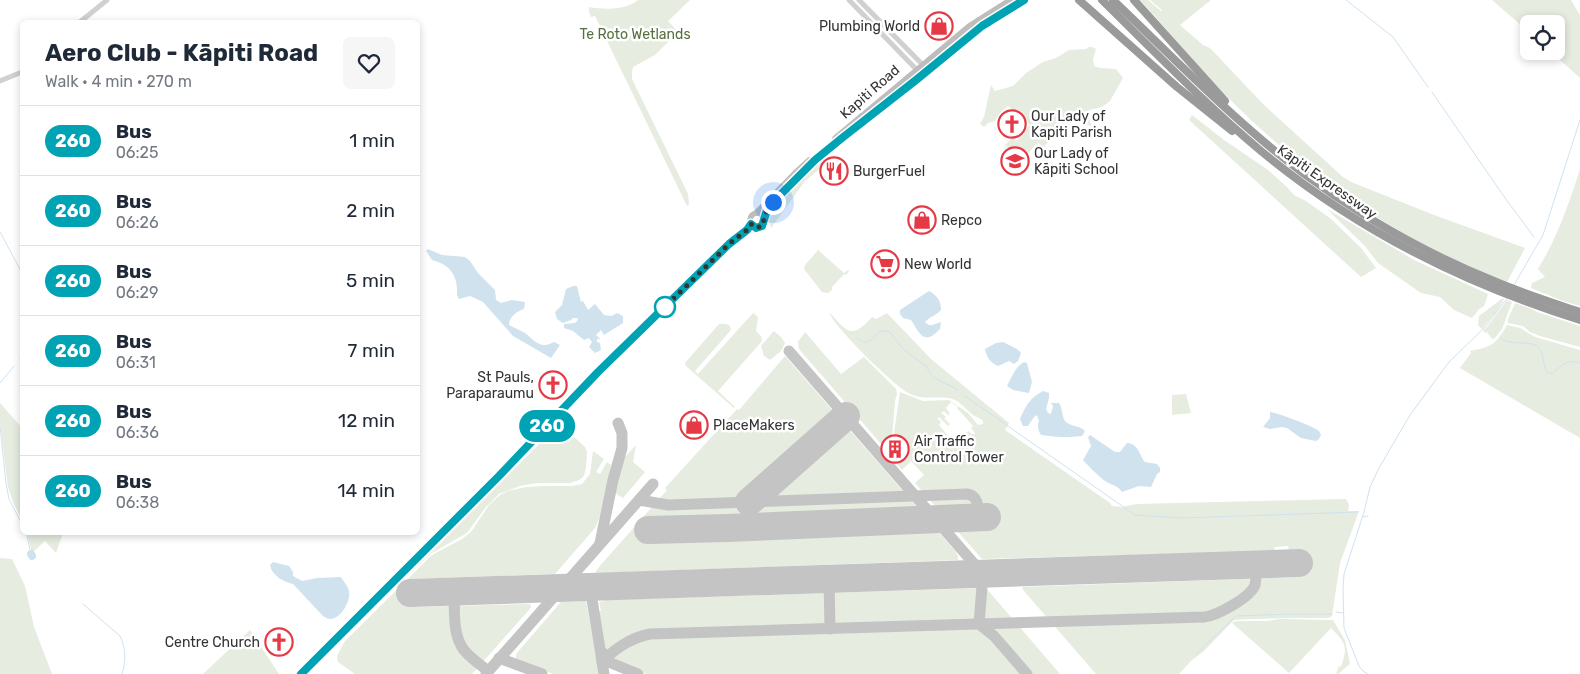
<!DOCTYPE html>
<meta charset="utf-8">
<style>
body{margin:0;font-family:Rubik,sans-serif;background:#f6f6f7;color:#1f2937;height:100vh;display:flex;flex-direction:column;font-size:19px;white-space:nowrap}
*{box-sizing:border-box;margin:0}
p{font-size:16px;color:#747a83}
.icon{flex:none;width:28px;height:28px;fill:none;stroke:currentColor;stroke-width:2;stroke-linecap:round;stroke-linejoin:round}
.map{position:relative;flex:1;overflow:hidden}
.drawer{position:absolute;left:20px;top:20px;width:400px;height:515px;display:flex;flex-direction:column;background:#fff;border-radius:8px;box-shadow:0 2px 8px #0003}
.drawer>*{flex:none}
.badge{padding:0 10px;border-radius:16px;font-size:18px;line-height:32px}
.fabs{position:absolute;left:1520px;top:15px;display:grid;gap:10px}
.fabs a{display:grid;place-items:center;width:45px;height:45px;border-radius:8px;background:#fff;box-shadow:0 2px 8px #0003;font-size:25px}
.you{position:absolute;width:25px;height:25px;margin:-12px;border:4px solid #fff;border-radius:50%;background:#1a73e8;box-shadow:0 0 0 8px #1a73e833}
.map>.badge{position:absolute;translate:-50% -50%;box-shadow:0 0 0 2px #fff}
.round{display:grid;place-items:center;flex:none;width:52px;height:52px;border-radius:8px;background:#f6f6f7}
.overview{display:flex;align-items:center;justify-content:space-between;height:85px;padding:0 25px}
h1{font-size:24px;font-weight:700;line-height:38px}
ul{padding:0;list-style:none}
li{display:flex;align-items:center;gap:15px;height:70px;padding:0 25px;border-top:1px solid #e0e1e3}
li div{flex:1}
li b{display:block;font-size:19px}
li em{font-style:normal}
li .badge{min-width:55px;font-weight:700;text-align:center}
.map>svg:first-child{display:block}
.green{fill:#e6ecdf;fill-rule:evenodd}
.water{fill:#cfe2ee}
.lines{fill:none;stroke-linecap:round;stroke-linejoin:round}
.stream{stroke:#cfe2ee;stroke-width:1}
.river{stroke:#cfe2ee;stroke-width:8}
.taxiway{stroke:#c4c4c4;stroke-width:11}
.runway{stroke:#c4c4c4;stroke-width:28}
.tertiary{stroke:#d0d0d0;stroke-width:5}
.secondary{stroke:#bdbdbd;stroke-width:5.5}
.motorway{stroke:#9a9a9a;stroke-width:8}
.line-casing{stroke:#fff;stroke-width:11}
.line{stroke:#00a3b4;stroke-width:8}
.walk{stroke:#333;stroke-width:5;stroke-dasharray:0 9}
.stop-dot{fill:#fff;stroke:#00a3b4;stroke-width:2.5}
.labels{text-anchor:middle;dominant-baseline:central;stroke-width:5;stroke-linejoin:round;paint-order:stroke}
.poi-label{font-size:14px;fill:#333;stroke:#fff;text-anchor:start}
.park-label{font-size:14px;fill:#56703f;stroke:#fff}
.street-label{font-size:14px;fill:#333;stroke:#fff}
</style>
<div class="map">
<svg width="1580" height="674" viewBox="0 0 1580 674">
<rect width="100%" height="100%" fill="#fff"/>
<g class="green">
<path d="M638,0H690L668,21L678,32L655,55L633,67L632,72V79L688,194L689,204L687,206L595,16L591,17L589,12V7C604,10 627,10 638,0Z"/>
<path d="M1140,0H1148L1161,11L1162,10L1150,0H1211L1180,25L1203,45L1210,48L1264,105L1343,177L1351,182L1434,215L1525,248L1507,282C1412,246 1325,189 1251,120C1211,83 1177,40 1140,0Z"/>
<path d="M1492,0H1571L1580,15V78L1550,51H1556V24H1529V32Z"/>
<path d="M1089,47H1092L1096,49L1093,60L1094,66L1100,68L1116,69L1123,78L1110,101L1102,107L1089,110L1088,112C1088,118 1091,121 1091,126L1069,119L1044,147L1037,142L1043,150L1036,144L1027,155L1024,153L1020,158L1005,145L1012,138L1016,141L1022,134L1024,135L1023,132L1030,125L1023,118L1025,116L1021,112L1018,114L1008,106L1000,113L995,121L988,123L984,127L980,124L984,117L991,85L995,91L1013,86L1026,73L1043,62L1056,58L1069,50L1086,49Z"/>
<path d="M1192,115L1224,140L1268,170L1287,187L1294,195L1306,201L1331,219L1361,248L1376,268L1361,277L1189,120Z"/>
<path d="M818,162H828L805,181L771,228L769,221L771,210Z"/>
<path d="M1580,169V306L1563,301L1531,288L1532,283L1545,277L1538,269C1557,238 1569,204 1580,169Z"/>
<path d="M1327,209L1414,260L1488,294L1484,306L1479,309L1472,318L1454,310L1440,297L1421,293L1378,263L1365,246Z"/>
<path d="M819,249V251L844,273L848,270L849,271L846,275L844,274L832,287V290L828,293L822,292L804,269L805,265Z"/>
<path d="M1503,298L1504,299L1498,310L1482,329L1478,325L1479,316Z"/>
<path d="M1507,300L1512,302L1502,329L1495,338L1492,339L1487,332L1485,333L1483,330L1487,327Z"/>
<path d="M1515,303L1534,310L1537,312L1580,326V347L1540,336L1530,332L1523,326L1508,323V319Z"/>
<path d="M829,312C847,331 851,341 872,317L876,319L887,313L931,359L1009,423L1005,430L1110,503L1112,506L1122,507L1136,504L1346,499L1349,505L1348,511H1359L1340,563L1332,616L1328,618C1297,618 1265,618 1234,620L1203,652L1192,660L1179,674H1096L1024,591L1022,588L1023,587L1301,577L1300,549L1289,550L1288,546L1275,547L1274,551L982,559L915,483L924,475L911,461L902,470L883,447L891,440V444H894V447L892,448V454L899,450L898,447H895V444L898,443L897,437L895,436L894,433L900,392L923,401L949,400L968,413L978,425L983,424V421C980,418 976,417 973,415C965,409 959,399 948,398C933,396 925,400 910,394C894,386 834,327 829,312ZM951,402L958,407L957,408L973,426L971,428L975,433L973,435L968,431L965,434L969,439L967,440L963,436L955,444L939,425L941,422L937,418L939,417L948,426L950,424L944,418L946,417L941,413L944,411L948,415L950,414L946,408Z"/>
<path d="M753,313L758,317L756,331L761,336L762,341L718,391L735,407L734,408L686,366L685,363L719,324H726L730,326L731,330L695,371L698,374Z"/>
<path d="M1507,325L1520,328L1535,337L1580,350V438L1460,368L1471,353L1470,351C1492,347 1496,344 1507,325Z"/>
<path d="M774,331L781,337L785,343L781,351L770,360L764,356L761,346Z"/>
<path d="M805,332L841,374L864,357L896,389L897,394L895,401L892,437L882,445L799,349L798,342Z"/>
<path d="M785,356L956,552L958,556V560L597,573L596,571L599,567L667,490L665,488L737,409L739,410Z"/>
<path d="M1186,394L1191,413L1172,415V395Z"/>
<path d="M0,403L22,428V521L13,502L8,487L0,423Z"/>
<path d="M551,432L571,434L585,447L587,452L586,468L584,476L579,480L570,483H537L520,486L499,494L486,507L467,533L432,553L399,585Z"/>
<path d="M636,445L633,462L645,472L623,498L615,493L622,460Z"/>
<path d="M593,451L604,459L596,472L600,474L607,462L611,465L605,496L599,519L595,528L555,574L409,579L410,607L530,604L531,607L529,610L472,674H355L338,662L337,656L345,641L432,555L462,539L471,532L489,505L500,495L508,491L526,487L546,486H572L582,484L590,474Z"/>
<path d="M27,533V532L63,533L56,553L45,541L32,553Z"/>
<path d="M0,558L12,559L25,586L34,627L52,674H0Z"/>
<path d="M986,588L1060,674H647C638,669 627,666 618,661C600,652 602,628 599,611H601L599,602L605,601V600Z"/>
<path d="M586,601L599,674H553L516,659V654L561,602Z"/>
<path d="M1280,619L1333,620L1345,640L1350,664L1338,674H1336L1339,666L1341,667C1348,646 1346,643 1331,628L1289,673L1232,623L1236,621H1266Z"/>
<path d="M250,630L279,674H203Z"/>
</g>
<g class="water">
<path d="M428,249L442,255L465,257L470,261L478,273L495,290L496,300L501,303L512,300L525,302L524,309C517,311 509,317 509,325C514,328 520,330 525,333C534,340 540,350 554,342L560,345L551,358L513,336L483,302L470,296L459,299L457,295C458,276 451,265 432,260L426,251Z"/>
<path d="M573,286H577L581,302L583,301L588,310L595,304L604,315L612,316L617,313L623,316V323L604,335L601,330L596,335L600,339H597V342L600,343L601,350L595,353L589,347L592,342L589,338L584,340L573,331L564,328V324L575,323L578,320L577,318H573L571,320L563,323L557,319L555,312L562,305L566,289Z"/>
<path d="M929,291C937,295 941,301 941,310C937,315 929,317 925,322C931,328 934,324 941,322L940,329C924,346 920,334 911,320L903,318L900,314V310Z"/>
<path d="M1003,342L1017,349L1021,353L1018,361L1014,364L1009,361L998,366C990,362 987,358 985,349L996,343Z"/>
<path d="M1024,362L1027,363L1032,382L1029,393L1013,390L1007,386C1012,377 1015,367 1024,362Z"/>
<path d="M1043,391L1049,393V398L1046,409L1048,413L1051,414L1053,406L1051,403H1059C1063,408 1061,417 1066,422C1072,427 1079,425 1085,431L1082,436C1068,438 1055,437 1041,435C1038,430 1037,426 1039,421L1037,415L1034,417L1028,426H1023L1020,419C1026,405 1030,398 1043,391Z"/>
<path d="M1270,412C1276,412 1315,427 1319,431C1320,432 1320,434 1321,435L1319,439L1316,441L1301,438L1287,428L1282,427L1270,429L1263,427L1270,418Z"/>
<path d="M1090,435L1115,452H1120L1127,443C1139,444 1139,455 1145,462L1157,464L1160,468V472L1157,474L1151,487L1139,486L1122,492C1118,485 1111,485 1105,481C1097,475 1090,467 1083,460L1091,446L1088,437Z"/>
<path d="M273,562L289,566L293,572V576L302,581L317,578L341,577C343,581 348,586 349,591C351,601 341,619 330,619C328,619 325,617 323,616L293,584C284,582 272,576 270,565Z"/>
</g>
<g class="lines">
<g class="stream">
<path d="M1346,0L1393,37L1428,87"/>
<path d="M1432,92L1505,198L1534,237"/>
<path d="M0,232L22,273"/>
<path d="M1514,285L1543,235L1580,120"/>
<path d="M857,338C867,348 873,338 880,331H889L903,349L926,366L933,377L958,390"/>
<path d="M1501,339C1513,346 1533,339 1540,349C1544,356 1543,366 1547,373H1553C1562,365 1567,359 1580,363"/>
<path d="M20,359L22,355"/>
<path d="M0,383L14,366"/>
<path d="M965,396L1135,515L1183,518L1358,512"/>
<path d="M0,426L6,483L9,499L22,524"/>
<path d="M1363,517L1368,516"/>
<path d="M26,532L31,554"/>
<path d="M83,604L120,636C126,648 126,662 122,674"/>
<path d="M1336,612L1343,613"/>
<path d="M1196,654L1236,616L1292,614H1332"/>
<path d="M1368,674L1363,671L1359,666L1344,628L1343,588L1344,574L1364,512L1370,487L1379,468L1410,415L1449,362L1486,326L1508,297"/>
</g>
<path class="river" d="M31,554L32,556"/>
<g class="taxiway">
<path d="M789,351L983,574L979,624L994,636L1027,674"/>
<path d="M639,500L668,505L967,494C979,496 978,507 978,517"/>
<path d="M600,543L613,480L622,448V433L618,423"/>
<path d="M829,579L830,629"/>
<path d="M590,587L604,674"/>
<path d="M454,592C455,610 452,635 464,650C470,658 481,665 488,671"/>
<path d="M602,652L611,663L638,674"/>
<path d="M499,658L542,674"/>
<path d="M602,661C617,648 630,638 650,634L1204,617C1216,616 1250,598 1255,585C1257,579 1255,571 1255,565"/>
<path d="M486,674L653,484"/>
</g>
<g class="runway">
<path d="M749,502L846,416"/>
<path d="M648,530L728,528L987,517"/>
<path d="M410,593L1299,563"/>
</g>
<g class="tertiary">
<path d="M849,0L916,69H924L931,67"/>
<path d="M859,0L917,59L922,64V68"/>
<path d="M80,22L107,0"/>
<path d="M0,81L22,72"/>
</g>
<g class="secondary">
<path d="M835,138L969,26L1010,0"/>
<circle cx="757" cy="220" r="7"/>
<path d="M756,213L796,172L809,160"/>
<path d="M764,220L771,204L815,160L915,81L982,26L1024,0"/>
<path d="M301,674L499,476L598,372L729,244L747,231L751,224"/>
</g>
<g class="motorway">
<path d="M1079,0L1177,87L1232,131"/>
<path d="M1102,0C1154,51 1205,104 1261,151C1357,230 1462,283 1580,320"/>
<path d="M1113,0C1175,59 1235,122 1303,173C1362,217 1427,254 1494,281C1522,293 1551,302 1580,312"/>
<path d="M1134,0L1225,101"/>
</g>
</g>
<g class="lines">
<g class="line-casing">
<path id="line" d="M301,674L499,476L598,372L729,244L747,230L751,224L756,228L762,226L767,210L771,204L815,160L842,138L916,80L982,26L1024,0"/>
</g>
<use href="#line" class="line"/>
<path class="walk" d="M665,307L663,309L729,244L747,230L751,224L756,228L762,226L767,210L773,202"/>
</g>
<defs>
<g id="shop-ring" transform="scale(1.4375)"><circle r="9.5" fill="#fff" stroke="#e63946" stroke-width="1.5"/><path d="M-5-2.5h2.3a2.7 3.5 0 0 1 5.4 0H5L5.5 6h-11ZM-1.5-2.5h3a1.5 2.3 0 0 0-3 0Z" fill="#e63946"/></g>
<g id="church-ring" transform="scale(1.4375)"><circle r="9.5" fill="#fff" stroke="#e63946" stroke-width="1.5"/><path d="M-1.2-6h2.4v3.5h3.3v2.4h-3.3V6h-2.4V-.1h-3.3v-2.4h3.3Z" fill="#e63946"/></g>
<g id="school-ring" transform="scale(1.4375)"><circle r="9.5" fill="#fff" stroke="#e63946" stroke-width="1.5"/><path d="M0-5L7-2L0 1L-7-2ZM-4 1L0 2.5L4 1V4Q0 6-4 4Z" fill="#e63946"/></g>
<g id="restaurant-ring" transform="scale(1.4375)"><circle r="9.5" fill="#fff" stroke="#e63946" stroke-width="1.5"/><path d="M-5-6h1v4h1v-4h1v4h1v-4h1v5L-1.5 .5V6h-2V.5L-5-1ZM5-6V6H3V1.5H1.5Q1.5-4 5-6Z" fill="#e63946"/></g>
<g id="supermarket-ring" transform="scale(1.4375)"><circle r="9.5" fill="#fff" stroke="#e63946" stroke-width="1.5"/><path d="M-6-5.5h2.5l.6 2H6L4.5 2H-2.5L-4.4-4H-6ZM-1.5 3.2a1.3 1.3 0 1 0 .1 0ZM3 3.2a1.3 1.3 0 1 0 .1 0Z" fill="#e63946"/></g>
<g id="building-ring" transform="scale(1.4375)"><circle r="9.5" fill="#fff" stroke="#e63946" stroke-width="1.5"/><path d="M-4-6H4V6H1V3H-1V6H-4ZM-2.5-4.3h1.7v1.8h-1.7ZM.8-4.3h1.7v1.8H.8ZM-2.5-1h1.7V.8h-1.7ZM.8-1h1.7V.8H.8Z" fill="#e63946"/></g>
</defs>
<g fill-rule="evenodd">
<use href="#shop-ring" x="939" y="26"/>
<use href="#church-ring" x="1012" y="124"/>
<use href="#school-ring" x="1015" y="161"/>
<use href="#restaurant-ring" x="834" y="171"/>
<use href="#shop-ring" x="922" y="220"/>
<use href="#supermarket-ring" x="885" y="264"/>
<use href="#church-ring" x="553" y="385"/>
<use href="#shop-ring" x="694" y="425"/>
<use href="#building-ring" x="895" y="449"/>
<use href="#church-ring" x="279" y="642"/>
</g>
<circle class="stop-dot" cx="665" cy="307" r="10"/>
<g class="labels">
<g class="poi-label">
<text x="920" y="26" text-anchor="end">Plumbing World</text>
<text x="1031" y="116">Our Lady of<tspan x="1031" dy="16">Kapiti Parish</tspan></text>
<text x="1034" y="153">Our Lady of<tspan x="1034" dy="16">Kāpiti School</tspan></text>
<text x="853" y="171">BurgerFuel</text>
<text x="941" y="220">Repco</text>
<text x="904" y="264">New World</text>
<text x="534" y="377" text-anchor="end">St Pauls,<tspan x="534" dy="16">Paraparaumu</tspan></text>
<text x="713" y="425">PlaceMakers</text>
<text x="914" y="441">Air Traffic<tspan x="914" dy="16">Control Tower</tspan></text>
<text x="260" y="642" text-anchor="end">Centre Church</text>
</g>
<g class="park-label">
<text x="635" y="34">Te Roto Wetlands</text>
</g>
<g class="street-label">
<text transform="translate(870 92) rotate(-41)">Kapiti Road</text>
<text transform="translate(1327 182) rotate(35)">Kāpiti Expressway</text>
</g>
</g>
</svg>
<div class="fabs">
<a><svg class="icon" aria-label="locate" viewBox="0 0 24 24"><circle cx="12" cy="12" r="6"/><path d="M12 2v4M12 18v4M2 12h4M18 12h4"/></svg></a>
</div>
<div class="you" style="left:773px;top:202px"></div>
<b class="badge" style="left:547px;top:426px;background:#00a3b4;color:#fff">260</b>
<section class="drawer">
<div class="overview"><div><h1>Aero Club - Kāpiti Road</h1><p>Walk · 4 min · 270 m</p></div><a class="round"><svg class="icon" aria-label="heart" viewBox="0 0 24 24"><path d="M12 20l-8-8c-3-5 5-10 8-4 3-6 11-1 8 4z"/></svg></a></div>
<ul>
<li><span class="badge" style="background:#00a3b4;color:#fff">260</span><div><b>Bus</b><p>06:25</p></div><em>1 min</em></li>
<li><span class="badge" style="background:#00a3b4;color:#fff">260</span><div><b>Bus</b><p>06:26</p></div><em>2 min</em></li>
<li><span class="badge" style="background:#00a3b4;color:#fff">260</span><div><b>Bus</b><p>06:29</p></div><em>5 min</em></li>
<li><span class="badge" style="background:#00a3b4;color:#fff">260</span><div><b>Bus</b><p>06:31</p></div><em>7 min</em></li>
<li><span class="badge" style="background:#00a3b4;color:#fff">260</span><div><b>Bus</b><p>06:36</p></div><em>12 min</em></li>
<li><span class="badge" style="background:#00a3b4;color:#fff">260</span><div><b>Bus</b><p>06:38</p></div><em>14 min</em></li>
</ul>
</section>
</div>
